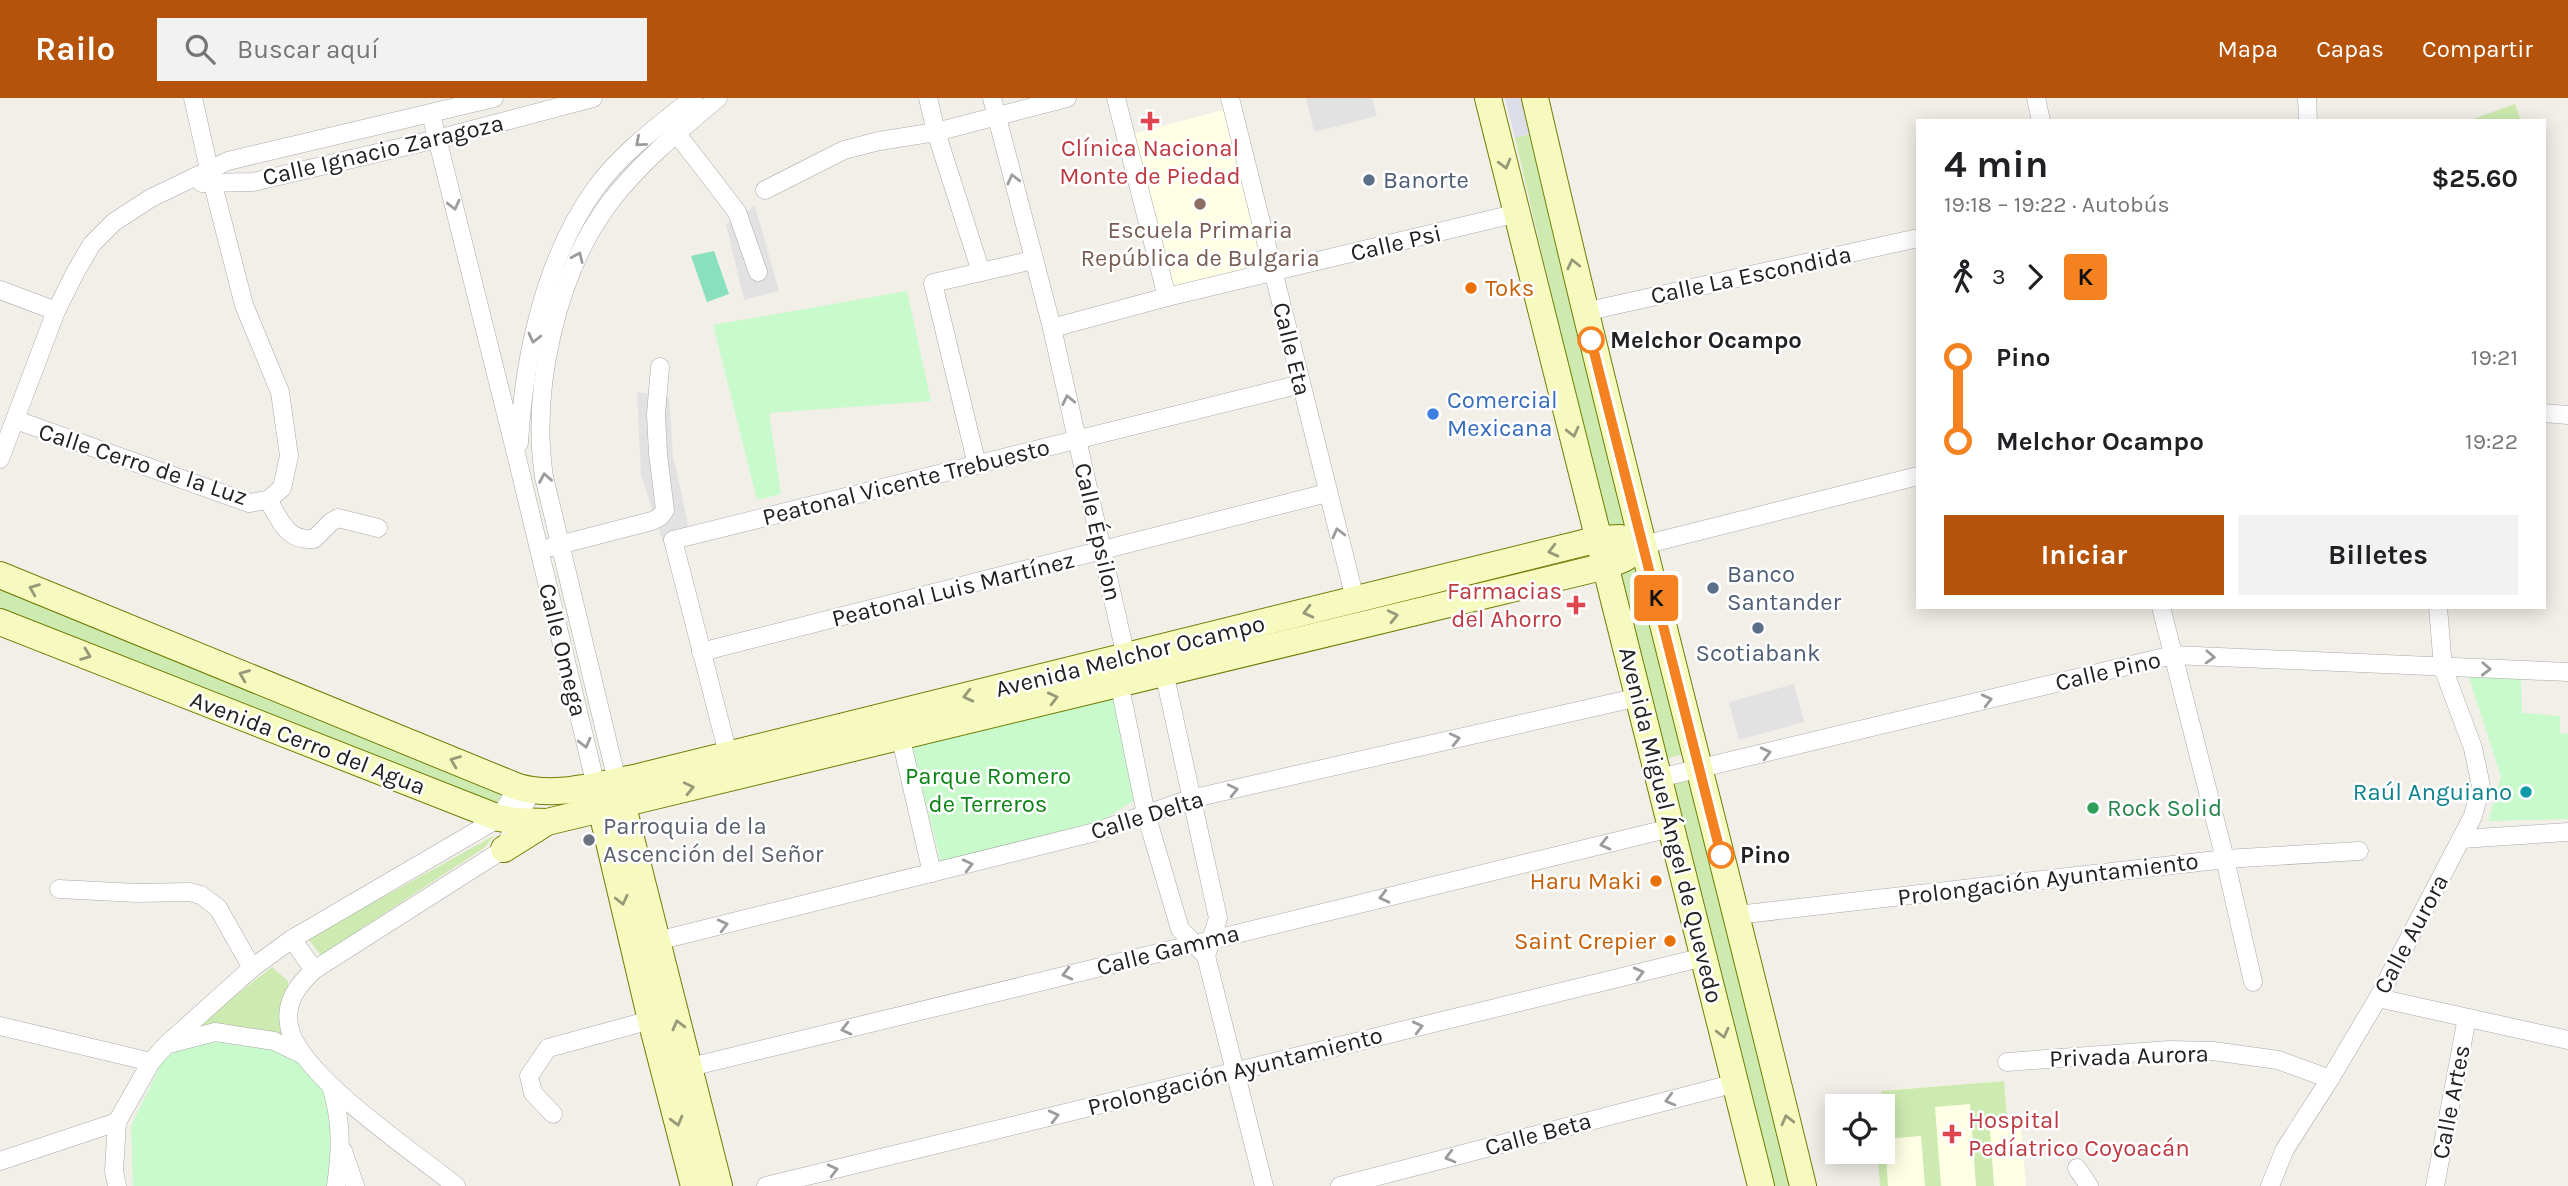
<!DOCTYPE html>
<html lang="es">
<meta charset="utf-8">
<style>
body{margin:0;font-family:Karla,sans-serif;background:#f2f2f2;color:#202124;height:100vh;display:flex;flex-direction:column;font-size:26px;white-space:nowrap}
*{box-sizing:border-box;margin:0}
p{font-size:23px;color:#757577}
.icon{flex:none;width:38px;height:38px;fill:none;stroke:currentColor;stroke-width:2;stroke-linecap:round;stroke-linejoin:round}
.map{position:relative;flex:1;overflow:hidden}
.sheet{position:absolute;left:1916px;top:21px;width:630px;height:490px;display:flex;flex-direction:column;background:#fff;border-radius:0px;box-shadow:0 4px 18px #0003}
.sheet>*{flex:none}
.badge{padding:0 14px;border-radius:5px;font-size:24px;line-height:46px}
.tools{position:absolute;left:1825px;top:996px;display:grid;gap:14px}
.tools a{display:grid;place-items:center;width:70px;height:70px;border-radius:0px;background:#fff;box-shadow:0 4px 18px #0003;font-size:35px}
.map>.badge{position:absolute;translate:-50% -50%;box-shadow:0 0 0 4px #fff}
.legs{display:flex;align-items:center;gap:10px;height:77px;padding:0 28px;font-size:23px}
.legs p{margin-inline-start:auto}
.overview{display:flex;align-items:center;justify-content:space-between;height:119px;padding:0 28px}
h1{font-size:38px;font-weight:700;line-height:52px}
.primary-button{display:flex;gap:14px;margin-top:auto;padding:14px 28px}
.primary-button a{flex:1;height:80px;border-radius:0px;background:#b45309;color:#fff;font-size:28px;font-weight:700;line-height:80px;text-align:center}
.primary-button a+a{background:#f2f2f2;color:#202124}
ul{padding:0 28px;list-style:none}
li{display:flex;align-items:center;gap:24px;height:84px;font-size:26px}
li i{display:grid;place-items:center;width:10px;height:100%;margin:0 9px;background:currentColor}
li i::after{content:'';width:18px;height:18px;margin:-9px;border:5px solid;border-radius:50%;background:#fff}
li p{margin-inline-start:auto}
li:first-child i{background:linear-gradient(#0000 50%,currentColor 0)}
li:last-child i{background:linear-gradient(currentColor 50%,#0000 0)}
header{display:flex;align-items:center;gap:42px;box-sizing:border-box;height:98px;padding:0 35px;background:#b45309;color:#fff}
header strong{font-size:33px}
nav{display:flex;gap:38px;margin-inline-start:auto;font-size:24px}
.search{width:490px;height:63px;background:#f2f2f2;display:flex;align-items:center;gap:18px;box-sizing:border-box;padding:0 24px;border-radius:0px;color:#757577;font-size:26px}
.map>svg:first-child{display:block}
.education{fill:#ffffe5}
.grass{fill:#cdebb0}
.park{fill:#c8facc}
.pitch{fill:#88e0be}
.parking{fill:#e2e2e2}
.plaza{fill:#dddde8}
.lines{fill:none;stroke-linecap:round;stroke-linejoin:round}
.street-casing{stroke:#a9a9a9;stroke-width:19}
.secondary-casing{stroke:#707d05;stroke-width:28}
.street{stroke:#fff;stroke-width:18}
.secondary{stroke:#f7fabf;stroke-width:26}
.oneway{stroke:#9c9c9c}
.oneway2{stroke:#979978}
.line-1-casing{stroke:#fff;stroke-width:16}
.line-1{stroke:#f58220;stroke-width:10}
.health-dot{fill:#e0444e;stroke:#fff;stroke-width:2.5}
.service-dot{fill:#5c6f8a;stroke:#fff;stroke-width:2.5}
.education-dot{fill:#8d6e63;stroke:#fff;stroke-width:2.5}
.food-dot{fill:#e8710a;stroke:#fff;stroke-width:2.5}
.stop-1-dot{fill:#fff;stroke:#f58220;stroke-width:3.5}
.shop-dot{fill:#3f7fe0;stroke:#fff;stroke-width:2.5}
.culture-dot{fill:#0f9aa8;stroke:#fff;stroke-width:2.5}
.leisure-dot{fill:#2e9e5b;stroke:#fff;stroke-width:2.5}
.worship-dot{fill:#6b7280;stroke:#fff;stroke-width:2.5}
.labels{text-anchor:middle;dominant-baseline:central;stroke-width:5;stroke-linejoin:round;paint-order:stroke}
.health-label{font-size:24px;fill:#be3a42;stroke:#fff}
.street-label{font-size:24px;fill:#222;stroke:#fff}
.service-label{font-size:24px;fill:#4e5e75;stroke:#fff;text-anchor:start}
.education-label{font-size:24px;fill:#785e54;stroke:#fff}
.food-label{font-size:24px;fill:#c56008;stroke:#fff;text-anchor:end}
.stop-label{font-size:24px;font-weight:bold;fill:#222;stroke:#fff;text-anchor:start}
.shop-label{font-size:24px;fill:#366cbe;stroke:#fff;text-anchor:start}
.park-label{font-size:24px;fill:#0c8416;stroke:#fff}
.culture-label{font-size:24px;fill:#0d838f;stroke:#fff;text-anchor:end}
.leisure-label{font-size:24px;fill:#27864d;stroke:#fff;text-anchor:start}
.worship-label{font-size:24px;fill:#5b616d;stroke:#fff;text-anchor:start}
</style>
<header>
<strong>Railo</strong>
<div class="search"><svg class="icon" aria-label="search" viewBox="0 0 24 24"><circle cx="10" cy="10" r="6"/><path d="M15 15l6 6"/></svg>Buscar aquí</div>
<nav><a>Mapa</a><a>Capas</a><a>Compartir</a></nav>
</header>
<div class="map">
<svg width="2568" height="1088" viewBox="0 0 2568 1088">
<rect width="100%" height="100%" fill="#f2efe9"/>
<g class="education">
<path d="M1233,9L1273,174L1167,199L1126,38Z"/>
<path d="M2004,983L2007,1018L2020,1017L2026,1088H1880L1877,1054H1883L1881,993Z"/>
</g>
<g class="grass">
<path d="M2515,6L2521,23H2467Z"/>
<path d="M1534,35L1629,430L1607,433L1515,40Z"/>
<path d="M1636,463L1685,656L1664,661L1618,475Z"/>
<path d="M0,489L503,694L494,711L0,511Z"/>
<path d="M1690,680L1792,1088H1774L1674,684Z"/>
<path d="M495,737L484,750L321,857L308,841Z"/>
<path d="M272,869L288,883V944L277,937L224,926L189,934Z"/>
<path d="M2004,983L2007,1018L1989,1020L1994,1088H1976L1970,1006L1935,1009L1941,1088H1925L1921,1038L1885,1041L1888,1088H1880L1877,1054H1883L1881,993Z"/>
</g>
<g class="park">
<path d="M907,193L931,303L769,315L781,396L757,402L713,227Z"/>
<path d="M2468,576L2521,578L2522,615L2560,618V635L2568,636V721L2488,723L2501,679Z"/>
<path d="M1116,599L1139,699L1089,731L942,769L911,645Z"/>
<path d="M197,942H243L289,956L311,976L332,1007L331,1088H133L131,1028L164,960Z"/>
</g>
<path class="pitch" d="M714,153L729,196L707,204L691,158Z"/>
<g class="parking">
<path d="M1306,0H1372L1377,18L1314,34Z"/>
<path d="M755,108L779,193L744,202L726,126Z"/>
<path d="M637,294L669,299L673,357L691,441L663,444L641,377Z"/>
<path d="M1794,586L1804,624L1739,642L1729,604Z"/>
</g>
<path class="plaza" d="M1505,0H1526L1534,35L1515,40Z"/>
<g class="lines">
<g class="street-casing">
<g id="street">
<path d="M928,0L936,34L981,174"/>
<path d="M992,0L1052,230L1126,559L1119,584L1146,716L1180,831L1206,858"/>
<path d="M1116,0L1167,199"/>
<path d="M1230,0L1355,501"/>
<path d="M2036,0L2041,23"/>
<path d="M2307,0L2308,23"/>
<path d="M431,16L518,364L596,688"/>
<path d="M671,28L737,114L758,174"/>
<path d="M202,85L253,84L437,41L593,0"/>
<path d="M765,92L844,52L879,43L936,34L1067,0"/>
<path d="M0,192L56,213"/>
<path d="M1584,214L1918,140"/>
<path d="M1052,230L1167,199L1518,115"/>
<path d="M2544,315L2568,317"/>
<path d="M16,322L249,405L268,402L282,390L289,358L280,294L244,207L209,71L193,0"/>
<path d="M519,345C524,260 544,162 595,91C620,56 659,27 693,0"/>
<path d="M0,361L56,213L76,173L92,146L114,124L151,100L228,63L494,0"/>
<path d="M977,367L933,185L1033,162"/>
<path d="M268,402C281,423 286,443 314,441L331,424L338,420L378,430"/>
<path d="M1643,447L1918,378"/>
<path d="M551,449L652,423L660,419L665,412L658,356L656,316L660,269"/>
<path d="M2161,509L2225,761L2253,884"/>
<path d="M701,554L1327,395"/>
<path d="M1162,565L1218,820L1206,858L1264,1088"/>
<path d="M900,637L932,775"/>
<path d="M728,656L673,442L1301,286"/>
<path d="M1659,680L2173,557L2568,574"/>
<path d="M617,683L544,379C531,291 556,176 610,104C640,65 681,31 718,0"/>
<path d="M2461,741L2568,734"/>
<path d="M59,791L137,795L189,794L201,797L218,810L252,870"/>
<path d="M1737,817L2225,761L2359,753"/>
<path d="M292,841L314,872"/>
<path d="M657,843L1095,734L1190,701L1639,599"/>
<path d="M2378,900L2568,942"/>
<path d="M0,928L151,964"/>
<path d="M169,946L215,934L274,943L301,956"/>
<path d="M2007,964L2169,952L2213,953L2278,962L2330,981"/>
<path d="M678,972L1671,730"/>
<path d="M332,991C342,1026 341,1052 336,1088"/>
<path d="M553,1016L533,995L529,978L548,950L651,922"/>
<path d="M343,1053L355,1088"/>
<path d="M0,1063L117,1024"/>
<path d="M2077,1070L2089,1088"/>
<path d="M117,1088L114,1073L117,1024L151,964L166,947L252,870L292,841L499,720L518,689"/>
<path d="M456,1088C416,1055 296,976 289,927C285,903 298,887 314,872L504,751L531,693"/>
<path d="M766,1088L1704,859"/>
<path d="M1340,1088L1736,985"/>
<path d="M2270,1088L2285,1051L2330,981L2378,900L2473,718L2481,688L2473,650L2443,570L2438,509"/>
<path d="M2435,1088L2467,920"/>
</g>
</g>
<g class="secondary-casing">
<g id="secondary">
<path d="M1488,0L1761,1088"/>
<path d="M1535,0C1619,364 1715,725 1803,1088"/>
<path d="M0,477L518,689C556,700 596,687 634,680L1599,441L1620,440L1643,447"/>
<path d="M0,524L499,720L515,723L547,724L1606,468L1625,460L1643,447"/>
<path d="M618,689L719,1088"/>
<path d="M597,693L651,922L694,1088"/>
<path d="M504,751L547,724"/>
</g>
</g>
<use href="#street" class="street"/>
<use href="#secondary" class="secondary"/>
</g>
<defs><path id="oneway-chevron" d="M-2-3.5L2.5 0L-2 3.5" fill="none" stroke-width="1.6" stroke-linecap="round" stroke-linejoin="round" transform="scale(1.75)"/></defs>
<g class="oneway">
<use href="#oneway-chevron" transform="translate(640 44) rotate(139)"/>
<use href="#oneway-chevron" transform="translate(1013 81) rotate(-104)"/>
<use href="#oneway-chevron" transform="translate(454 107) rotate(76)"/>
<use href="#oneway-chevron" transform="translate(578 159) rotate(-66)"/>
<use href="#oneway-chevron" transform="translate(534 240) rotate(104)"/>
<use href="#oneway-chevron" transform="translate(1068 302) rotate(-102)"/>
<use href="#oneway-chevron" transform="translate(545 380) rotate(-100)"/>
<use href="#oneway-chevron" transform="translate(1338 435) rotate(-104)"/>
<use href="#oneway-chevron" transform="translate(2210 559) rotate(3)"/>
<use href="#oneway-chevron" transform="translate(2486 571) rotate(2)"/>
<use href="#oneway-chevron" transform="translate(1987 602) rotate(-14)"/>
<use href="#oneway-chevron" transform="translate(1455 641) rotate(-13)"/>
<use href="#oneway-chevron" transform="translate(585 645) rotate(76)"/>
<use href="#oneway-chevron" transform="translate(1766 655) rotate(-14)"/>
<use href="#oneway-chevron" transform="translate(1233 692) rotate(-13)"/>
<use href="#oneway-chevron" transform="translate(1605 746) rotate(166)"/>
<use href="#oneway-chevron" transform="translate(968 767) rotate(-14)"/>
<use href="#oneway-chevron" transform="translate(1384 799) rotate(166)"/>
<use href="#oneway-chevron" transform="translate(723 827) rotate(-14)"/>
<use href="#oneway-chevron" transform="translate(1639 875) rotate(-14)"/>
<use href="#oneway-chevron" transform="translate(1067 876) rotate(166)"/>
<use href="#oneway-chevron" transform="translate(1418 929) rotate(-14)"/>
<use href="#oneway-chevron" transform="translate(846 931) rotate(166)"/>
<use href="#oneway-chevron" transform="translate(1670 1002) rotate(165)"/>
<use href="#oneway-chevron" transform="translate(1054 1018) rotate(-14)"/>
<use href="#oneway-chevron" transform="translate(1450 1059) rotate(165)"/>
<use href="#oneway-chevron" transform="translate(833 1072) rotate(-14)"/>
</g>
<g class="oneway2">
<use href="#oneway-chevron" transform="translate(1505 66) rotate(75)"/>
<use href="#oneway-chevron" transform="translate(1573 166) rotate(-103)"/>
<use href="#oneway-chevron" transform="translate(1573 334) rotate(76)"/>
<use href="#oneway-chevron" transform="translate(1553 453) rotate(166)"/>
<use href="#oneway-chevron" transform="translate(34 491) rotate(-158)"/>
<use href="#oneway-chevron" transform="translate(1308 514) rotate(166)"/>
<use href="#oneway-chevron" transform="translate(1393 518) rotate(-13)"/>
<use href="#oneway-chevron" transform="translate(86 557) rotate(21)"/>
<use href="#oneway-chevron" transform="translate(244 577) rotate(-158)"/>
<use href="#oneway-chevron" transform="translate(968 598) rotate(166)"/>
<use href="#oneway-chevron" transform="translate(1053 600) rotate(-14)"/>
<use href="#oneway-chevron" transform="translate(455 663) rotate(-158)"/>
<use href="#oneway-chevron" transform="translate(689 690) rotate(-13)"/>
<use href="#oneway-chevron" transform="translate(622 802) rotate(77)"/>
<use href="#oneway-chevron" transform="translate(678 927) rotate(-104)"/>
<use href="#oneway-chevron" transform="translate(1723 935) rotate(76)"/>
<use href="#oneway-chevron" transform="translate(1787 1022) rotate(-104)"/>
<use href="#oneway-chevron" transform="translate(677 1023) rotate(75)"/>
</g>
<g class="lines">
<g class="line-1-casing">
<path id="line-1" d="M1591,242L1721,757"/>
</g>
<use href="#line-1" class="line-1"/>
</g>
<g class="health-dot">
<path d="M1146.5 12.5h7v7h7v7h-7v7h-7v-7h-7v-7h7z"/>
<path d="M1572.5 496.5h7v7h7v7h-7v7h-7v-7h-7v-7h7z"/>
<path d="M1948.5 1025.5h7v7h7v7h-7v7h-7v-7h-7v-7h7z"/>
</g>
<g class="service-dot">
<circle cx="1369" cy="82" r="7"/>
<circle cx="1713" cy="490" r="7"/>
<circle cx="1758" cy="530" r="7"/>
</g>
<circle class="education-dot" cx="1200" cy="106" r="7"/>
<g class="food-dot">
<circle cx="1471" cy="190" r="7"/>
<circle cx="1656" cy="783" r="7"/>
<circle cx="1670" cy="843" r="7"/>
</g>
<g class="stop-1-dot">
<circle cx="1591" cy="242" r="12"/>
<circle cx="1721" cy="757" r="12"/>
</g>
<circle class="shop-dot" cx="1433" cy="316" r="7"/>
<circle class="culture-dot" cx="2526" cy="694" r="7"/>
<circle class="leisure-dot" cx="2093" cy="710" r="7"/>
<circle class="worship-dot" cx="589" cy="742" r="7"/>
<g class="labels">
<g class="health-label">
<text x="1150" y="50">Clínica Nacional<tspan x="1150" dy="28">Monte de Piedad</tspan></text>
<text x="1562" y="493" text-anchor="end">Farmacias<tspan x="1562" dy="28">del Ahorro</tspan></text>
<text x="1968" y="1022" text-anchor="start">Hospital<tspan x="1968" dy="28">Pedíatrico Coyoacán</tspan></text>
</g>
<g class="street-label">
<text transform="translate(383 52) rotate(-13)">Calle Ignacio Zaragoza</text>
<text transform="translate(1396 145) rotate(-13)">Calle Psi</text>
<text transform="translate(1751 177) rotate(-12)">Calle La Escondida</text>
<text transform="translate(1292 251) rotate(76)">Calle Eta</text>
<text transform="translate(143 366) rotate(18)">Calle Cerro de la Luz</text>
<text transform="translate(906 384) rotate(-14)">Peatonal Vicente Trebuesto</text>
<text transform="translate(1098 434) rotate(77)">Calle Épsilon</text>
<text transform="translate(953 491) rotate(-14)">Peatonal Luis Martínez</text>
<text transform="translate(563 552) rotate(76)">Calle Omega</text>
<text transform="translate(1130 558) rotate(-14)">Avenida Melchor Ocampo</text>
<text transform="translate(2108 573) rotate(-13)">Calle Pino</text>
<text transform="translate(308 645) rotate(21)">Avenida Cerro del Agua</text>
<text transform="translate(1147 717) rotate(-17)">Calle Delta</text>
<text transform="translate(1671 727) rotate(76)">Avenida Miguel Ángel de Quevedo</text>
<text transform="translate(2048 781) rotate(-7)">Prolongación Ayuntamiento</text>
<text transform="translate(2411 836) rotate(-62)">Calle Aurora</text>
<text transform="translate(1168 852) rotate(-14)">Calle Gamma</text>
<text transform="translate(2129 958) rotate(-2)">Privada Aurora</text>
<text transform="translate(1235 973) rotate(-14)">Prolongación Ayuntamiento</text>
<text transform="translate(2451 1004) rotate(-79)">Calle Artes</text>
<text transform="translate(1538 1036) rotate(-15)">Calle Beta</text>
</g>
<g class="service-label">
<text x="1383" y="82">Banorte</text>
<text x="1727" y="476">Banco<tspan x="1727" dy="28">Santander</tspan></text>
<text x="1758" y="555" text-anchor="middle">Scotiabank</text>
</g>
<g class="education-label">
<text x="1200" y="132">Escuela Primaria<tspan x="1200" dy="28">República de Bulgaria</tspan></text>
</g>
<g class="food-label">
<text x="1485" y="190" text-anchor="start">Toks</text>
<text x="1642" y="783">Haru Maki</text>
<text x="1656" y="843">Saint Crepier</text>
</g>
<g class="stop-label">
<text x="1610" y="242">Melchor Ocampo</text>
<text x="1740" y="757">Pino</text>
</g>
<g class="shop-label">
<text x="1447" y="302">Comercial<tspan x="1447" dy="28">Mexicana</tspan></text>
</g>
<g class="park-label">
<text x="988" y="678">Parque Romero<tspan x="988" dy="28">de Terreros</tspan></text>
</g>
<g class="culture-label">
<text x="2512" y="694">Raúl Anguiano</text>
</g>
<g class="leisure-label">
<text x="2107" y="710">Rock Solid</text>
</g>
<g class="worship-label">
<text x="603" y="728">Parroquia de la<tspan x="603" dy="28">Ascención del Señor</tspan></text>
</g>
</g>
</svg>
<div class="tools">
<a><svg class="icon" aria-label="locate" viewBox="0 0 24 24"><circle cx="12" cy="12" r="6"/><path d="M12 2v4M12 18v4M2 12h4M18 12h4"/></svg></a>
</div>
<b class="badge" style="left:1656px;top:500px;background:#f58220;color:#111">K</b>
<section class="sheet">
<div class="overview"><div><h1>4 min</h1><p>19:18 – 19:22 · Autobús</p></div><b>$25.60</b></div>
<div class="legs"><svg class="icon" aria-label="walk" viewBox="0 0 24 24"><circle cx="13" cy="4" r="2"/><path d="M13 8l-2 6 4 7M11 14l-3 7M7 12l3-4h3l4 4"/></svg>3<svg class="icon" aria-label="forward" viewBox="0 0 24 24"><path d="M9 5l7 7-7 7"/></svg><b class="badge" style="background:#f58220;color:#111">K</b></div>
<ul>
<li><i style="color:#f58220"></i><b>Pino</b><p>19:21</p></li>
<li><i style="color:#f58220"></i><b>Melchor Ocampo</b><p>19:22</p></li>
</ul>
<div class="primary-button"><a>Iniciar</a><a>Billetes</a></div>
</section>
</div>
